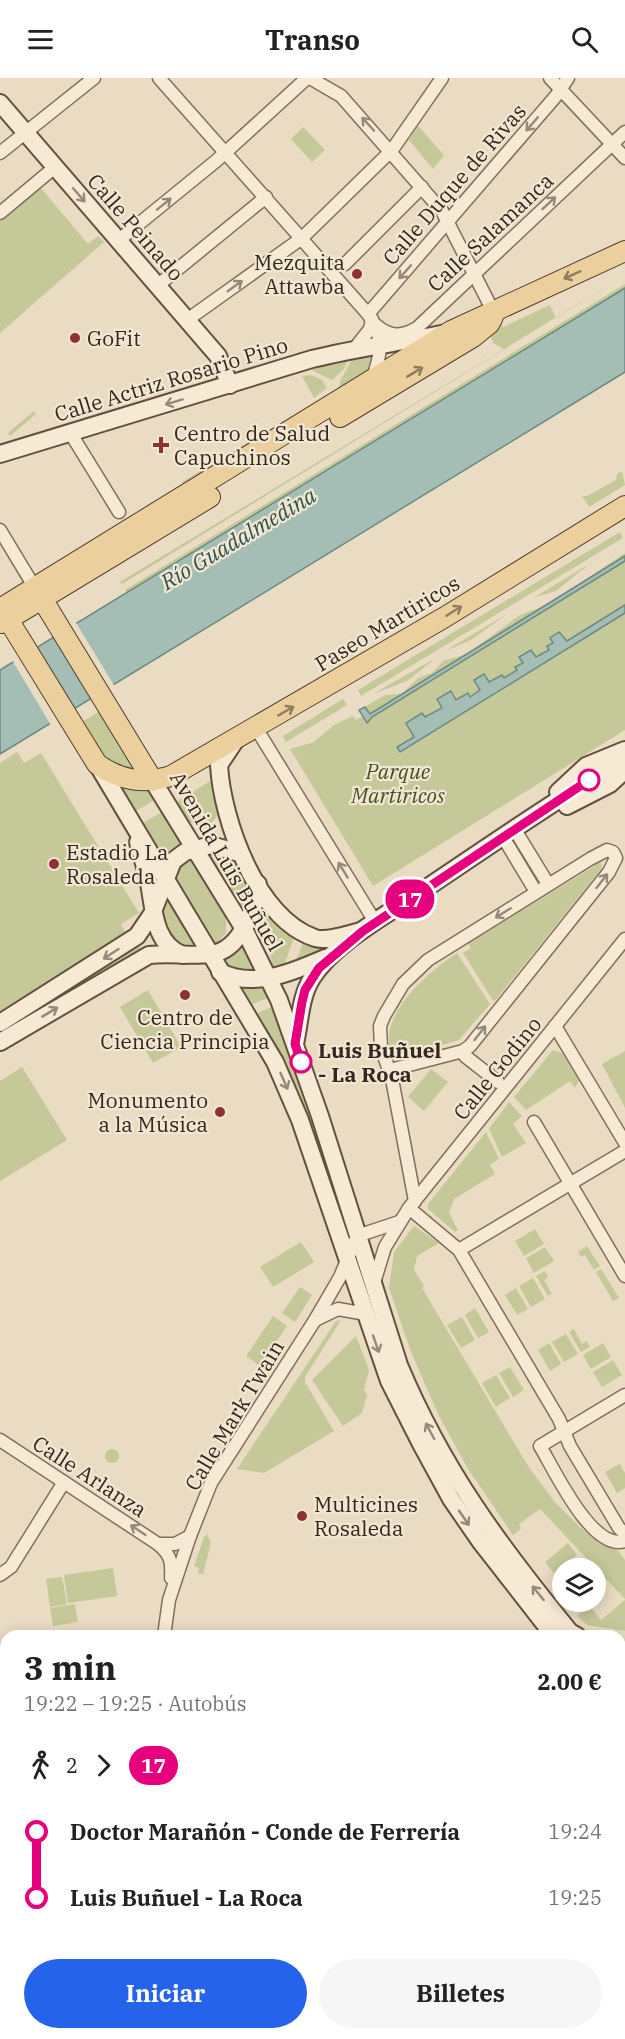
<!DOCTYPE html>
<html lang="es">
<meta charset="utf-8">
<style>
body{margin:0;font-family:"IBM Plex Serif",serif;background:#f6f6f6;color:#222;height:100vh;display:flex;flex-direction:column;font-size:22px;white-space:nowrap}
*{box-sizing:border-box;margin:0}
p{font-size:20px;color:#767676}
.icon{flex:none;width:33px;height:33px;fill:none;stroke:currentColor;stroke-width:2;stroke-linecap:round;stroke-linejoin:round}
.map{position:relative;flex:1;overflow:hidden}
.sheet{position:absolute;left:0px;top:1552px;width:626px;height:410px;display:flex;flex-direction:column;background:#fff;border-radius:18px 18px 0 0;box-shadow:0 3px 15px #0003}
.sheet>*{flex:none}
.badge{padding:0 12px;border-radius:20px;font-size:21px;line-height:39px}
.tools{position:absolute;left:552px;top:1480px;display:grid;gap:12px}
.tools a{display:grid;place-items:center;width:54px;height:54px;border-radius:50%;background:#fff;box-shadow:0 3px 15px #0003;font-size:30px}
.map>.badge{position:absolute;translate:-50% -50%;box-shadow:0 0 0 3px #fff}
.legs{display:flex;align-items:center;gap:9px;height:66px;padding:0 24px;font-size:20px}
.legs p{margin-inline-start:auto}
.head{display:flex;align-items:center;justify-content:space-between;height:102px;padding:0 24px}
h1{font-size:33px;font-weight:700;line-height:45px}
.action{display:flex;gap:12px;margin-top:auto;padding:12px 24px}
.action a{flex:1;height:69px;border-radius:36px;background:#2563eb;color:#fff;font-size:24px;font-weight:700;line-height:69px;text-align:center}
.action a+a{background:#f6f6f6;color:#222}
ul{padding:0 24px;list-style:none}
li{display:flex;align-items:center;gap:21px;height:66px;font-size:22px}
li i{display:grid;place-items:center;width:9px;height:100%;margin:0 8px;background:currentColor}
li i::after{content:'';width:15px;height:15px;margin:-8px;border:4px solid;border-radius:50%;background:#fff}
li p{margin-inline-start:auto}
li:first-child i{background:linear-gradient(#0000 50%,currentColor 0)}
li:last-child i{background:linear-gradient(currentColor 50%,#0000 0)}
header{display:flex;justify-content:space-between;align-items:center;height:78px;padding:0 24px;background:#fff;font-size:27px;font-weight:700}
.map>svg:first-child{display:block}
.green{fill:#c5c898}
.water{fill:#a5beb5;stroke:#6c8b82;stroke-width:1.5}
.pier{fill:#eadcc3}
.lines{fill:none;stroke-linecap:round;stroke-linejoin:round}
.street-casing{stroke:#836e5b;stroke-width:15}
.secondary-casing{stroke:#65503e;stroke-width:20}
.primary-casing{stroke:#513d2f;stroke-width:22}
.street{stroke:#f6ead5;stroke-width:12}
.secondary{stroke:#f6ead5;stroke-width:16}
.primary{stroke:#ebcf9d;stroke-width:20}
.oneway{stroke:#95897a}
.oneway2{stroke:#907c5e}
.line-1-casing{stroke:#fff;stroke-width:14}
.line-1{stroke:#e6007e;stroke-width:9}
.poi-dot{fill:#8e3035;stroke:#f2e7d2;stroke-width:2}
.stop-1-dot{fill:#fff;stroke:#e6007e;stroke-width:3}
.labels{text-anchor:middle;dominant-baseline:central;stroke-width:4.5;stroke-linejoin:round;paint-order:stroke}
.street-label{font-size:21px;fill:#34281e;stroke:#f2e7d2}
.poi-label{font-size:21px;fill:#34281e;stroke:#f2e7d2;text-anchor:start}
.park-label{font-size:21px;font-style:italic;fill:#474f26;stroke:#f2e7d2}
.stop-label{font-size:21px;font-weight:bold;fill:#34281e;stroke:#f2e7d2;text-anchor:start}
.water-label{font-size:22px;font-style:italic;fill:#2e534e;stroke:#f2e7d2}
</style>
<header><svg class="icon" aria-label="menu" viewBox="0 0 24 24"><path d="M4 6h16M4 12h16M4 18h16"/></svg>Transo<svg class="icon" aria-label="search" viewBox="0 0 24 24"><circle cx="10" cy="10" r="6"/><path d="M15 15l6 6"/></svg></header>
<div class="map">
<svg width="625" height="1961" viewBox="0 0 625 1961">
<rect width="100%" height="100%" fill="#eadcc3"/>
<g class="green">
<path d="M418,48L444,77L433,91L409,62Z"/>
<path d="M303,49L325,72L312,84L291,61Z"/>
<path d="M40,109L88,166L98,158L104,164L0,255V143Z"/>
<path d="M625,197L122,506L120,504L504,271L493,265L490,255L499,242L503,249L550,227L556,240Z"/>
<path d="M625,206V210L127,515L125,512Z"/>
<path d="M374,274C370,296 356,302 338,314L341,301L353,280Z"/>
<path d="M348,281L344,291L332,302L311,292Z"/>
<path d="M311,297L322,302L327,310L314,320L302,298Z"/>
<path d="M322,320H327L184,407L182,404Z"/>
<path d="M34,333L36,336L10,358L8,355Z"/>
<path d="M622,393L625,407L589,429L582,418H587L616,402L617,396Z"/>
<path d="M620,454L623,460L361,618L358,612Z"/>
<path d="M625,475V652L373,808L290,671L314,664L334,647L353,638L356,642L363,638L359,632L385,617L402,616L418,600L432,595L443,583L467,576L520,537L547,527Z"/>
<path d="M589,486L556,513L535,519Z"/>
<path d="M507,536L471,562L445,573Z"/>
<path d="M436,580L407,603L373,616Z"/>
<path d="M343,621L347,627L286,664L283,658Z"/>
<path d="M100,633L136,690L135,694C106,684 96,671 79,646Z"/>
<path d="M17,674L24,685L41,675L139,835L121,846L126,856L0,934V685Z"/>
<path d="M215,700L219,735C203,763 187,743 175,725Z"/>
<path d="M117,706L148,712L154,722L133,735Z"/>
<path d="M162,734L181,765L163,781L140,747Z"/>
<path d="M213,775C243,784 254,804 244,833L212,782L210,778Z"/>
<path d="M188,782L192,783L226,839V855L217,865H212L176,803L178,792Z"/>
<path d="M601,784L602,790L494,924L463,875L471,870L468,866Z"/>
<path d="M169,822L195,865L194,866H174L159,841Z"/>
<path d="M265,832L295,857L282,893L273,891L268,867Z"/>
<path d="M304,863L332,869L293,889Z"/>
<path d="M137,866L142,873L0,957V951Z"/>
<path d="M242,868L244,869L256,893L231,894L221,879Z"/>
<path d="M457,875L490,926L459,962L403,979C396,978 391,975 390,968C381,934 432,891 457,875Z"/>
<path d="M243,908L262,910L268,920L250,927L241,910Z"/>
<path d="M148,912L181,969L153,985L120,929Z"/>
<path d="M272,929L344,1140L342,1142L255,936Z"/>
<path d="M553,972L562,975L579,1003L575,1010L570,1003L526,1032L514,1019Z"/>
<path d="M625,973V1030L602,986Z"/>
<path d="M22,989L67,1062L0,1103V1003Z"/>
<path d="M431,991L448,1004L424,1033L408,1019Z"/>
<path d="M509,1024L522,1038L513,1046L526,1065L502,1079L489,1051Z"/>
<path d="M486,1054L499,1081L490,1087L495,1096L454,1121L449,1135L458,1152L455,1154L428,1131V1126Z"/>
<path d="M414,1148L439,1165L417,1178L414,1192L424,1208L422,1210L528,1388L554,1423L582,1451L600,1466L616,1470L625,1482V1521L540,1431L519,1446L521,1451L513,1457L468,1391L438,1336L411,1274L389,1210L394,1174Z"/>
<path d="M535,1151L544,1166L524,1178L515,1163Z"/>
<path d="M301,1164L314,1184L273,1209L260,1189Z"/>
<path d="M587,1168L600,1188L594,1192L585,1177L581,1179L578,1174Z"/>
<path d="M545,1169L554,1183L534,1195L526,1180Z"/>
<path d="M601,1191L619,1220L613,1223L596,1194Z"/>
<path d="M545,1193L548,1199L544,1202L552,1216L548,1218L536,1198Z"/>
<path d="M533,1200L545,1221L531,1229L519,1208Z"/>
<path d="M300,1209L312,1217L295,1244L282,1235Z"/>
<path d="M516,1210L528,1231L517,1237L505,1217Z"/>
<path d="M475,1230L489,1254L478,1260L465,1237Z"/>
<path d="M273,1238L287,1248L260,1288L246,1278Z"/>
<path d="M462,1239L475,1262L461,1270L447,1247Z"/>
<path d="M341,1242L305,1299V1304L334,1353L264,1395L237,1391L336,1243Z"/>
<path d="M574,1251L582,1266L587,1263L590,1269L581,1274L569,1254Z"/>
<path d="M566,1256L578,1276L564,1284L552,1264Z"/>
<path d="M356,1258L369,1292L364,1312L367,1317L362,1335L343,1348L312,1302Z"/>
<path d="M549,1265L561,1286L550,1293L538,1272Z"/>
<path d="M603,1265L611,1279L591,1291L583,1277Z"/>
<path d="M613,1282L622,1297L602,1309L593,1294Z"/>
<path d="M510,1289L524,1312L513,1319L499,1295Z"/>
<path d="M496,1297L510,1320L496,1329L482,1305Z"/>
<circle cx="112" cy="1378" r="7"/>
<path d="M620,1386L625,1395V1410L617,1415L605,1394Z"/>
<path d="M207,1456L211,1465L203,1496H198L199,1490L194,1488L204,1459Z"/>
<path d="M568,1465L577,1477L554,1495L545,1484Z"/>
<path d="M113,1490L117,1518L68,1525L64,1497Z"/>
<path d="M62,1499L67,1526L50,1529L46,1501Z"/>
<path d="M625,1522V1553L587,1547L577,1538L589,1527L601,1542Z"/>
<path d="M75,1526L78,1544L53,1548L50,1530Z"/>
<path d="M0,1578L6,1581V1624L0,1617Z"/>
<path d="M0,1647L6,1650V1680L3,1678L0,1682Z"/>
<path d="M620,1732H625V1777L620,1791Z"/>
<path d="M0,1816L6,1822V1852L0,1848Z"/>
<path d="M0,1873L6,1876V1919L0,1929Z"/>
<path d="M86,1956H113V1961H82Z"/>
<path d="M128,1956H199L201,1961H130Z"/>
<path d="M412,1956H445L455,1961H421Z"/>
<path d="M540,1956H618L625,1961H537Z"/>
</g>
<g class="water">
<path d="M625,210V294L0,676V592Z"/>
<path d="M625,478V483L372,639L367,645L359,632L365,629L370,636Z"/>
<path d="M625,527V535L400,674L397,669L414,659L406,645L422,635L425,639L442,630L437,621L451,613L456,622L468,615L470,619L480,612L474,602L484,596L489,604L502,597L504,600L517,592L515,589L523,585L519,579L531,572L536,579L549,572L547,568L553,565L550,560L559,554L567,563Z"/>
</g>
<g class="pier">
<path d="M75,543L115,609L94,622L53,557Z"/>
<path d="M33,569L73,635L52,649L12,582Z"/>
</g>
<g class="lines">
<g class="street-casing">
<g id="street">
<path d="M159,0L368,236C384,258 382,277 372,301"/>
<path d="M310,0L341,18L442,133L493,233"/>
<path d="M550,0L625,80"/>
<path d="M0,75L94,0"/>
<path d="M0,135L55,89"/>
<path d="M119,162L216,83L307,0"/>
<path d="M345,186L422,109"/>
<path d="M157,208L266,119"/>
<path d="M368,236L556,18L568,0"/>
<path d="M187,242L302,160L392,72L442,0"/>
<path d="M376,247C389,259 402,259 417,250L625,54"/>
<path d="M355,270L370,251L372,241"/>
<path d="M71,356L119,434"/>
<path d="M0,452L35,510"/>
<path d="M256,650L374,842"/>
<path d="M515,752L548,806"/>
<path d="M503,759L536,814"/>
<path d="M555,948L625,1065"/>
<path d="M465,978L498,1004"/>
<path d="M390,992L463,973L470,968L609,794L616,780L613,774L607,772L590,781L428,882L403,906L384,938L380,948L381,969L392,1001L415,1123"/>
<path d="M534,1044L625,1198"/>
<path d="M409,1130L459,1172L559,1341L570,1368L619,1450L625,1456"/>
<path d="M459,1172L625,1073"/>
<path d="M373,1208L385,1169L409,1130L625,861"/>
<path d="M315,1242L338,1231L366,1236"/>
<path d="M625,1317L540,1368C554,1391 592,1474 625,1463"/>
<path d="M0,1362L158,1466H175L190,1458"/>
<path d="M158,1466C171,1477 172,1484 171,1500"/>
<path d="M0,1497L11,1489L64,1404"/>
<path d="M164,1558L169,1522L190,1458L211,1405L315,1242L340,1199L357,1158L399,1144"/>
<path d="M0,1639L6,1642"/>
<path d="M620,1802L625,1804"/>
<path d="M620,1939L625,1941"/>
<path d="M11,1961L19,1956"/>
<path d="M71,1961V1956"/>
</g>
</g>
<g class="secondary-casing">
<g id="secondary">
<path d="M0,25L218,278L230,307"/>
<path d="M0,376L312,281C355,270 398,265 441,256"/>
<path d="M235,663L219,687C222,742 257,841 315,860C327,864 348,856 361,853"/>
<path d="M97,686L275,984L300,1042L389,1303L421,1366L451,1421L480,1463L554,1558"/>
<path d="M153,703L244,851L279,922L320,1038L399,1287C443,1392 499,1467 570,1554L577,1558"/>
<path d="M558,714L586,688L625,672"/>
<path d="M567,728L610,706L625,692"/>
<path d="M138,764C141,776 145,788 148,800C154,827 152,865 183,877"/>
<path d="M220,894C254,911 293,894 325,880"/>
<path d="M0,945L137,858L152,836L173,783L185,774L211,767L239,775"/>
<path d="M0,964L149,877C170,875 190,878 211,876C240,873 256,830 258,806"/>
<path d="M295,966C300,944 300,919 312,900C335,864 388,836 422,813C489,768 555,722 625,681"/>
<path d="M620,1577L625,1580"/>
<path d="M620,1635L625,1631"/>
<path d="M0,1864L6,1867"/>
</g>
</g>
<g class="primary-casing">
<g id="primary">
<path d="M340,339L473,259L489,246L493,239"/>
<path d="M36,511L153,703"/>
<path d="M1,530L97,686C121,703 144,706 171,698L445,539L625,428"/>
<path d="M0,531L451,253L625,173"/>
<path d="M2,545L210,419"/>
<path d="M0,1697L6,1701"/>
<path d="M0,1720L6,1725"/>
<path d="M356,1956L366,1961"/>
<path d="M394,1956L403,1961"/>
</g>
</g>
<use href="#street" class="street"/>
<use href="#secondary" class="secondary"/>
<use href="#primary" class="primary"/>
</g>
<defs><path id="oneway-shaft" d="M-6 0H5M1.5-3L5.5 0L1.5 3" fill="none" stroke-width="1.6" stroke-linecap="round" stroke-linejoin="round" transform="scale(1.5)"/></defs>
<g class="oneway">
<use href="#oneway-shaft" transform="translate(368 46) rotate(-132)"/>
<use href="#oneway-shaft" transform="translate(532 46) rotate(131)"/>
<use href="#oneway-shaft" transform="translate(79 117) rotate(49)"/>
<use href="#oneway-shaft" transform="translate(549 125) rotate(-43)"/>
<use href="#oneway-shaft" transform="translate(164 126) rotate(-39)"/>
<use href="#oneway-shaft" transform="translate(405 194) rotate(132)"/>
<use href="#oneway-shaft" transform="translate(235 208) rotate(-36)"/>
<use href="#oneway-shaft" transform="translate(174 324) rotate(163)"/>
<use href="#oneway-shaft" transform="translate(343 792) rotate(-121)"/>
<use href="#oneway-shaft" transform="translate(602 803) rotate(-52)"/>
<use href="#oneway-shaft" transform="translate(503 835) rotate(148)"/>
<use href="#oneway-shaft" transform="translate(111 876) rotate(147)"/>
<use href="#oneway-shaft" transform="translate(50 934) rotate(-31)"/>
<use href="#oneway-shaft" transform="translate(480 955) rotate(-52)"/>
<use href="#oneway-shaft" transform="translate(284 1003) rotate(66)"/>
<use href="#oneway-shaft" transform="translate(376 1266) rotate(71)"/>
<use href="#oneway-shaft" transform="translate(430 1353) rotate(-118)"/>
<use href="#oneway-shaft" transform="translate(464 1440) rotate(56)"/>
<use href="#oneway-shaft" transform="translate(138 1452) rotate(-146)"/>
<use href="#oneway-shaft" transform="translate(538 1515) rotate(-129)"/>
</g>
<g class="oneway2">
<use href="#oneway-shaft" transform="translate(572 197) rotate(156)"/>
<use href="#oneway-shaft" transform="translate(415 294) rotate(-31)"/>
<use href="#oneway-shaft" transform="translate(454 533) rotate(-32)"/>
<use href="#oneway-shaft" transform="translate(286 633) rotate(-30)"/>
</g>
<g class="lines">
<g class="line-1-casing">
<path id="line-1" d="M301,984L295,966L302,924L305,912L319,890L363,853L589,702"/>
</g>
<use href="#line-1" class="line-1"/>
</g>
<g class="poi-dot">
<circle cx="357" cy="196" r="6"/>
<circle cx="75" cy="260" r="6"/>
<path d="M158 358h6v6h6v6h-6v6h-6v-6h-6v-6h6z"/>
<circle cx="54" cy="786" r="6"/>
<circle cx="185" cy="917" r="6"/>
<circle cx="220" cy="1034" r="6"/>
<circle cx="302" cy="1438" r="6"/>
</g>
<g class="stop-1-dot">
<circle cx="589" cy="702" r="10"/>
<circle cx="301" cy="984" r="10"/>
</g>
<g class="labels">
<g class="street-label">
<text transform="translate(454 106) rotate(-49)">Calle Duque de Rivas</text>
<text transform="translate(136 149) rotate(49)">Calle Peinado</text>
<text transform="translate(490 154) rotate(-43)">Calle Salamanca</text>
<text transform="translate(171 301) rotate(-17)">Calle Actriz Rosario Pino</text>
<text transform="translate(387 545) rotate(-31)">Paseo Martiricos</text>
<text transform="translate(227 783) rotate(60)">Avenida Luis Buñuel</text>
<text transform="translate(497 990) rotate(-51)">Calle Godino</text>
<text transform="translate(234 1337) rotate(-59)">Calle Mark Twain</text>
<text transform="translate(90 1398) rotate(33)">Calle Arlanza</text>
</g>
<g class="poi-label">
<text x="345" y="184" text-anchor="end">Mezquita<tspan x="345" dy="24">Attawba</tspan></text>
<text x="87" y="260">GoFit</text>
<text x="174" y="355">Centro de Salud<tspan x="174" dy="24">Capuchinos</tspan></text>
<text x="66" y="774">Estadio La<tspan x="66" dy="24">Rosaleda</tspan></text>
<text x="185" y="939" text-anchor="middle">Centro de<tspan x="185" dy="24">Ciencia Principia</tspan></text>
<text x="208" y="1022" text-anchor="end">Monumento<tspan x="208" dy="24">a la Música</tspan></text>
<text x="314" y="1426">Multicines<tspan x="314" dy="24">Rosaleda</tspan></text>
</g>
<g class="park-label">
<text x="398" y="693">Parque<tspan x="398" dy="24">Martiricos</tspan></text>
</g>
<g class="stop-label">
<text x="318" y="972">Luis Buñuel<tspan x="318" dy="24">- La Roca</tspan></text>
</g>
<g class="water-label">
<text transform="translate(238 460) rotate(-31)">Río Guadalmedina</text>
</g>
</g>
</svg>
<div class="tools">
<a><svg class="icon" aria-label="layers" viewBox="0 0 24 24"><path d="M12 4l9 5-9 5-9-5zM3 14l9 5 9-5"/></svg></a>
</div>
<b class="badge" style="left:410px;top:821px;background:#e6007e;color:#fff">17</b>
<section class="sheet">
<div class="head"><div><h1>3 min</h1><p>19:22 – 19:25 · Autobús</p></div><b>2.00 €</b></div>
<div class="legs"><svg class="icon" aria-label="walk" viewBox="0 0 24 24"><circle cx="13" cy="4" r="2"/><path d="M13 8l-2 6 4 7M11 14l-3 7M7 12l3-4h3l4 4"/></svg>2<svg class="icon" aria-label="forward" viewBox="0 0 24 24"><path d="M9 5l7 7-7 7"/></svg><b class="badge" style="background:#e6007e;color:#fff">17</b></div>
<ul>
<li><i style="color:#e6007e"></i><b>Doctor Marañón - Conde de Ferrería</b><p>19:24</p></li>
<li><i style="color:#e6007e"></i><b>Luis Buñuel - La Roca</b><p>19:25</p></li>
</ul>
<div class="action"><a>Iniciar</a><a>Billetes</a></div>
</section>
</div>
